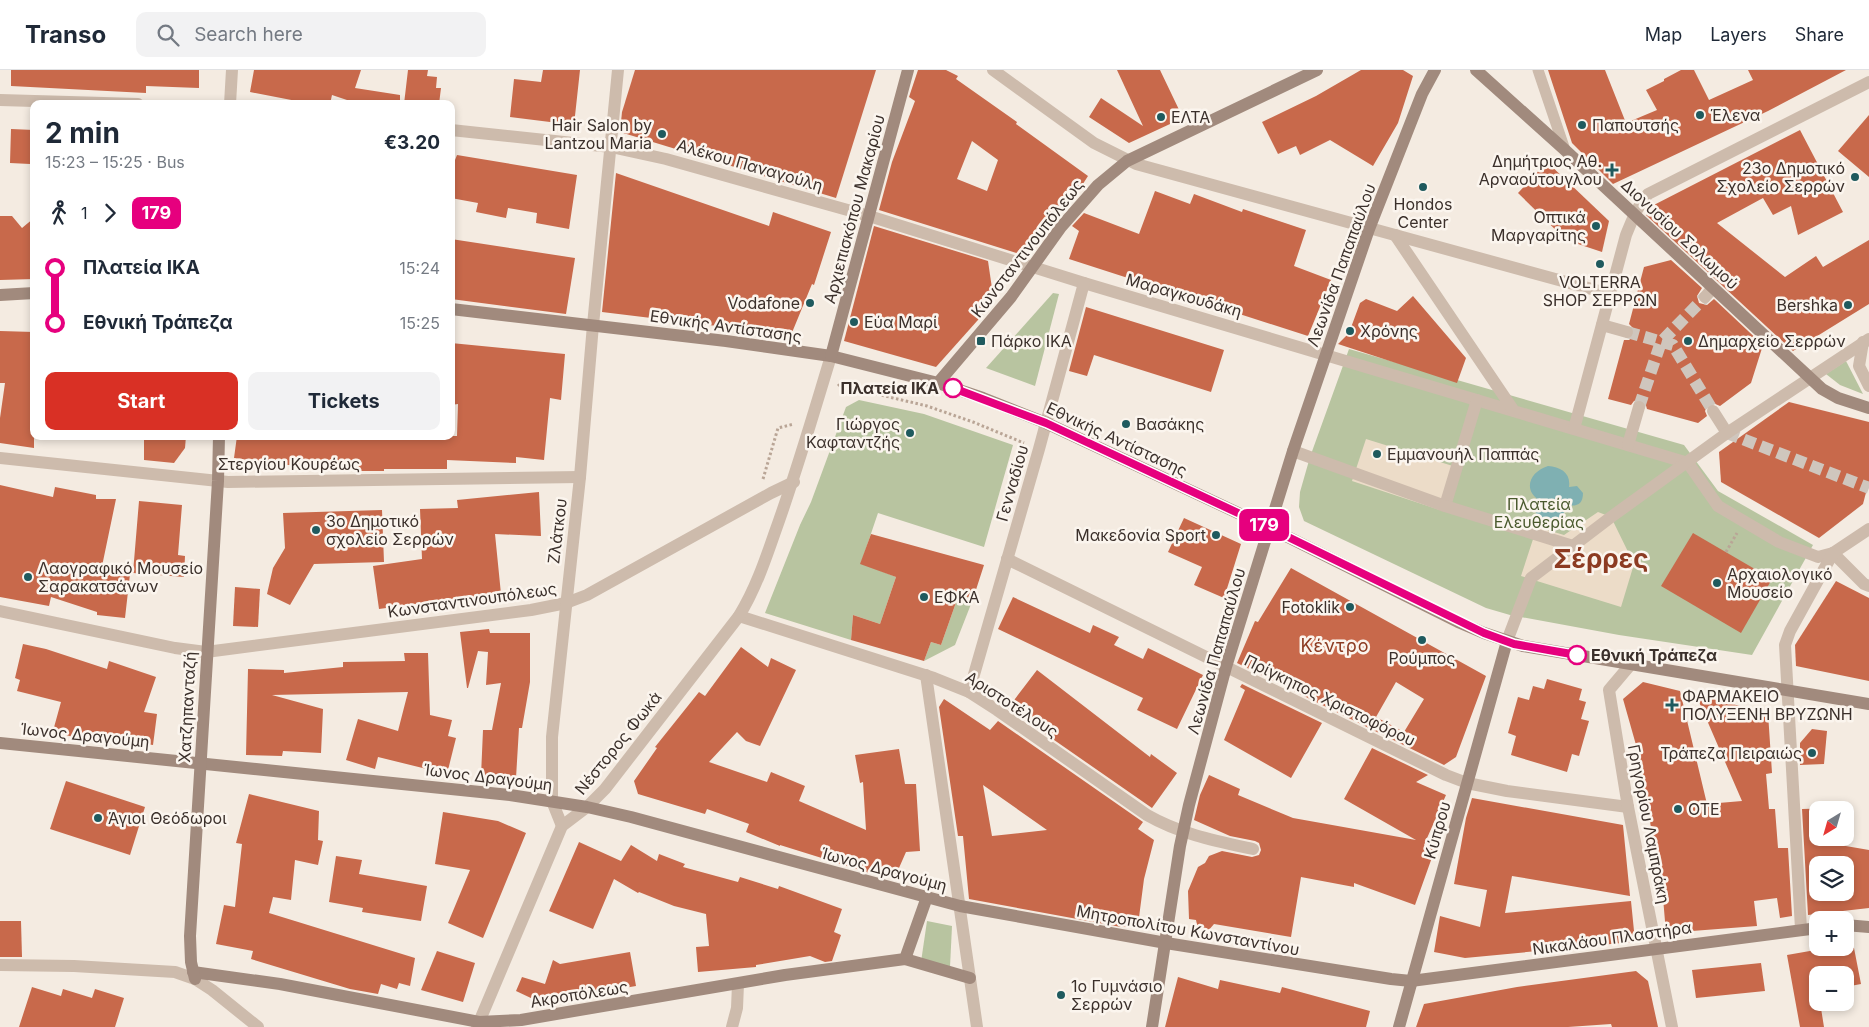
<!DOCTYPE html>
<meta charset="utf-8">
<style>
body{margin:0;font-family:Inter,sans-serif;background:#f2f2f3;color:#1f2937;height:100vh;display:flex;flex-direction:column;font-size:19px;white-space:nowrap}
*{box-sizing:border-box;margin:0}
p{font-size:16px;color:#747a83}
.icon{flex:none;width:28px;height:28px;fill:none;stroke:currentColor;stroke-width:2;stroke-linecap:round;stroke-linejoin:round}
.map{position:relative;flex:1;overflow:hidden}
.panel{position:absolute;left:30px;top:30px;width:425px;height:340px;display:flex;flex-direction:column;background:#fff;border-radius:10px;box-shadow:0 2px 8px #0003}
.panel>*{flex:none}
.badge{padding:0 10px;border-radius:8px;font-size:18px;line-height:32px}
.needle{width:32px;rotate:217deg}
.tools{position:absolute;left:1809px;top:731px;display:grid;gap:10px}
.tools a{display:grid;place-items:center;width:45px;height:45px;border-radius:10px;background:#fff;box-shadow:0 2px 8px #0003;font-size:25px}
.map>.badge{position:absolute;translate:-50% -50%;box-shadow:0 0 0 2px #fff}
.legs{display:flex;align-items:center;gap:8px;height:55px;padding:0 15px;font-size:16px}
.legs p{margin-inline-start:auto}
.overview{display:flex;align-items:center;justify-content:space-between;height:85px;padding:0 15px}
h1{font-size:28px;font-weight:700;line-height:38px}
.primary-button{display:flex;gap:10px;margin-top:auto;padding:10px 15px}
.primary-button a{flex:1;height:58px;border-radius:10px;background:#d93025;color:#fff;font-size:20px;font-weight:700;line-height:58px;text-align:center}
.primary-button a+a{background:#f2f2f3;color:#1f2937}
ul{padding:0 15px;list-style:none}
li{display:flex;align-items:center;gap:18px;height:55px;font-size:19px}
li i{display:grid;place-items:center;width:8px;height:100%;margin:0 6px;background:currentColor}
li i::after{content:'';width:12px;height:12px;margin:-6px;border:4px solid;border-radius:50%;background:#fff}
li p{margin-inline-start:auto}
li:first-child i{background:linear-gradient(#0000 50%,currentColor 0)}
li:last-child i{background:linear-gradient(currentColor 50%,#0000 0)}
header{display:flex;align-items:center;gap:30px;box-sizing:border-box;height:70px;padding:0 25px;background:#fff;border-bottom:1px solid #e0e1e3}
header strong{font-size:24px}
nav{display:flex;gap:28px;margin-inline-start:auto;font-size:18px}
.search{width:350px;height:45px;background:#f2f2f3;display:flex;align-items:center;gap:12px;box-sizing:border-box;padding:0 18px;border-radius:10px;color:#747a83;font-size:19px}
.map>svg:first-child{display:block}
.green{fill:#b8c4a0}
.plaza{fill:#ecdcc8}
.water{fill:#7fb0b2}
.building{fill:#c8694b;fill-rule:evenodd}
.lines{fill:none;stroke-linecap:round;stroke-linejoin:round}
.street-tunnel{stroke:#cfc6bd;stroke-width:12;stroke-dasharray:12 6;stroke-linecap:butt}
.path{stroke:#b9a596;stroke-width:3;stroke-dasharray:2.5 2.5;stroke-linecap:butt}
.lane{stroke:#cdbbac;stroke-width:11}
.street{stroke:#cdbbac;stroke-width:12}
.secondary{stroke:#a18a7d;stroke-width:12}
.line-1-casing{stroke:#fff;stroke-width:11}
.line-1{stroke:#e6007e;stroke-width:8}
.poi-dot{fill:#1f5a5e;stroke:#fbf5ee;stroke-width:2}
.stop-1-dot{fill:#fff;stroke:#e6007e;stroke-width:2.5}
.labels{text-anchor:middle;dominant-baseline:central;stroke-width:5;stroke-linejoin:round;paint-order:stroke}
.poi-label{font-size:16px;fill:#3b302b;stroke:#fbf5ee;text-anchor:start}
.street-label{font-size:16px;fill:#3b302b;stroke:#fbf5ee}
.stop-label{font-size:16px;font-weight:bold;fill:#3b302b;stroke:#fbf5ee;text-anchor:end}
.park-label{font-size:16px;fill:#4a5a2e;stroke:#fbf5ee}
.neighbourhood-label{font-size:18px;letter-spacing:1px;fill:#8c3b22;stroke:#fbf5ee}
.town-label{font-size:26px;font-weight:bold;fill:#8c3b22;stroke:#fbf5ee}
</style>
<header>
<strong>Transo</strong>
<div class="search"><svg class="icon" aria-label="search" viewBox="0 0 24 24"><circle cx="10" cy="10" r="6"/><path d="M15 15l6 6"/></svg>Search here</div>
<nav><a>Map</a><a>Layers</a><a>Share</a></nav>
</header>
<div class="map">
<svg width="1869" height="957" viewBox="0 0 1869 957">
<rect width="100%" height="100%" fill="#f4ebe1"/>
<g class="green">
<path d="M1053,223L1059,224L1035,316L986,298Z"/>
<path d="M1349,279L1684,375L1718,421L1813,475L1752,585L1619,565L1510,545L1486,538L1304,451L1299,437L1300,422L1310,387Z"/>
<path d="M1846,291L1863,324L1840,315L1826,304Z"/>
<path d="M859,330L924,344L1013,375L984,477L878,443L861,493L896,507L880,554L853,545L851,570L765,543L800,455L811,432L846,337Z"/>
<path d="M959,524L973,529L955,575L924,591L931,572L941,575Z"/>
<path d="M927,851L952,856L950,897L921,892Z"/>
</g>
<g class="plaza">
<path d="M1366,369L1456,397L1440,440L1352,411Z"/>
<path d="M1598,442L1611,447L1634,494L1621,537L1521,506L1537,457L1564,465Z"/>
</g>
<path class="water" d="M1548,396C1561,397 1571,403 1569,417L1577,416L1583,423C1583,434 1577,437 1567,435L1562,448C1554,456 1537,457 1536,442C1536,439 1538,434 1539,430C1522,419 1531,401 1548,396Z"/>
<g class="building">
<path d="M11,0H199V18L146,16V23L11,16Z"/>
<path d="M254,0H361L355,18L400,25V34H359L332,25L330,34H312L250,22Z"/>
<path d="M408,0H428L427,6L437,7L436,18H441L439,34H404Z"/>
<path d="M543,0H580L574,55L510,47L514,9L541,12Z"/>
<path d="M635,0H876L836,128L620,62L622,42Z"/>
<path d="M918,0H946L958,6L956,9L1017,52L1016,54L1088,106L1068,137L1036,169L1029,187L879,140L892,92L915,31L909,27ZM972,71L998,90L987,121L957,109Z"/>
<path d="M1117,0H1160L1183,48L1129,73L1089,47L1101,28L1143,56Z"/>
<path d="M1361,0H1403L1413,6L1398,53L1373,96L1330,70L1300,85L1296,76L1278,84L1262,52L1316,26Z"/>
<path d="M1548,0H1605L1626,53L1657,40L1646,20L1664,11V9L1681,0H1694L1709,30L1753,10L1748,0H1846L1768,41L1613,114L1572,73Z"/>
<path d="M1869,45V107L1838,81Z"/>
<path d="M11,59L34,60V89H31L30,94L10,93Z"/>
<path d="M1800,60L1843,142L1798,165L1791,136L1773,145L1763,128L1717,153L1785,207L1816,186L1823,197L1869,170V234L1793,281L1646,145L1648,138Z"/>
<path d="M457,85L577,105L569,159L536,153L537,143L508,138L506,148L476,142L478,133L451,128V89L455,90Z"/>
<path d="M1547,92L1609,151L1602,182L1566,170L1518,123Z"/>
<path d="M616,103L769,156L773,142L831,162L814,215L812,214L791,265L602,242Z"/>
<path d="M1155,121L1190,134L1194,124L1242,142L1243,139L1306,160L1294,196L1331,210L1308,266L1069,189L1079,161L1072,156L1084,143L1139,164Z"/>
<path d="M0,146H12L22,158L34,148V209L0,210Z"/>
<path d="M874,156L988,191L994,232L936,297L844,271Z"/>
<path d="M451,169L575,188L566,244L451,229Z"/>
<path d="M1671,190L1702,218L1697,226L1699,233L1707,235L1714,229L1763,275L1751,313L1720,336L1713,333L1708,334L1705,341L1707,346L1698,353L1647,339L1645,332L1641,329L1634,331L1631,335L1608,329L1624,270H1629L1635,265V260L1629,254L1644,197Z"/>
<path d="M1413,226L1466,288L1457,313L1338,274L1349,263L1360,233L1366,229L1397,241Z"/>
<path d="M1086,237L1224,280L1211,322L1094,285L1087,306L1069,301Z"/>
<path d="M0,261L34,262V378L0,373V348L5,313H0Z"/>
<path d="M451,273L565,284L561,330L550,328L544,390L516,387V393L447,390V399H384V401H358V395H286L234,388L237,366H457L458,334L451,335Z"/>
<path d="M1789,332L1869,352V411L1863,434L1819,468L1721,412L1719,382Z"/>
<path d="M144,366H186L185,378L174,393L144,390Z"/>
<path d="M0,415L53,427L55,417L96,425V429H116L101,501L130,504L125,548L97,545V542L51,527L49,536L0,527Z"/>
<path d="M539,422L541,466L495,464L501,524L451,529L379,539L373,496L422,489L420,439L458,438L457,430Z"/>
<path d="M139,431L182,435L178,485L185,486L184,507L133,503Z"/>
<path d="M382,440L384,492L314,494L290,535L267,524L273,498L285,478L283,443Z"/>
<path d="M1184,448L1241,474L1224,528L1194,515L1202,497L1168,482Z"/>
<path d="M1693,463L1772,509L1741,563L1661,516Z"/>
<path d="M871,464L984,495L973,529L959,524L941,575L931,572L924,591L851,570L853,545L880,554L896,507L860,494Z"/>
<path d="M1291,498L1486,606L1456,687L1444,695L1237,593L1255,551L1258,552ZM1396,612L1424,629L1404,662L1376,647Z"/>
<path d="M1836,511L1869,528V611L1796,596L1795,575Z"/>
<path d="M235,517L260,519L258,557L233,556Z"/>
<path d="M1013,527L1090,563L1093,555L1119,567L1114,575L1143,589L1148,578L1203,605L1177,659L1137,640L1143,628L998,559Z"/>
<path d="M489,559L490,563H530V612L522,658H519L516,708L481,706L483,660H492L501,613L486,615L488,582L478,581L468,618H467L460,562Z"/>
<path d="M23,574L46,579L107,599L109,591L156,607L144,642L157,644L153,675L77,664L76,668L53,661L61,632L17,621L20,610L15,608Z"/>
<path d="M741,577L768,597L771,588L796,600L760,676L746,671L737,662L709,692L767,712L771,702L805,716L799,731L866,760L863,712L860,713L855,685L899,679L905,714H916L920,781L906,782L895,807L884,803L873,804L780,775V776L746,762L749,754L707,739L705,744L638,724L634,711L657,678L655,677L699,622L705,626Z"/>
<path d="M404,583H428L430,645L452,650L448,666L456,668L447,704L378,687L375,699L346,690L358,649L398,661L408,622L272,625L323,639L321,683L283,681L282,686L246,685L248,599L284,600V603L343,597V592L405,591Z"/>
<path d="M1037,600L1150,687L1151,684L1177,703L1152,738L1008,638Z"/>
<path d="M1547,609L1582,619L1579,630L1586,632L1581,649L1589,651L1579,686L1572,684L1567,702L1511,685L1516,666L1508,663L1518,627L1529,630L1533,616L1544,619Z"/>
<path d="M1643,612L1680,621L1707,734L1742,731L1696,625L1768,643L1772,703L1766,704L1769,739H1775L1778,778H1788L1792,846L1780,848L1777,828L1754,831L1757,856L1666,863L1661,804H1659L1638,682L1623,629Z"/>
<path d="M1242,614L1322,653L1291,708L1224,670L1245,620L1240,617Z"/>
<path d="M944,629L990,660L998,651L1143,752L1138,759L1154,770L1144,809L1138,855L1121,857L969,829L963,766H958L939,637ZM983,715L1047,760L992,766Z"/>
<path d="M1812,659L1827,661L1824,694L1800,695V673Z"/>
<path d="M1372,678L1428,705L1416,712L1446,725L1424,775L1435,779L1415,835L1354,813V817L1301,807L1291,867L1214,854L1208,861L1198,859L1196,850L1189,849L1188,821L1198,797L1205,793L1209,786L1222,781L1252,787L1259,785L1261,780L1259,773L1255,771L1230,766L1194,750L1200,725L1209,705L1240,719L1238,725L1293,748L1416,770L1344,729Z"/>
<path d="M66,711L145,737L130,785L50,759Z"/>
<path d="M249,724L319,741L318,770L323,771L318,795L295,790L291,830L273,827L269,843L415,888L410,916L399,913L397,919L381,914L378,924L350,919L251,889L253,881L216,874L224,835L235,837L242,774L236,773Z"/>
<path d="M1472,728L1623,755L1630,826L1512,806L1505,843L1631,831L1634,861L1632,872L1465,888L1434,882L1440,846L1480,857L1487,820L1454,814L1466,748Z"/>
<path d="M1839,738L1840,740H1818V768H1840V775L1869,780V838L1808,845L1802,739ZM1818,795H1845V822H1818Z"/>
<path d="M443,742L498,751L526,763L483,868L448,853L470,800L435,794Z"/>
<path d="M579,772L621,791L631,775L657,791L659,784L685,794L683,797L738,812L740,807L778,819L779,816L842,839L834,862L841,865L832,891L825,892L810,886L756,895V897L698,902L696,877L709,876L706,844L674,836L639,822L638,823L614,809L593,859L549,841Z"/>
<path d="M336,786L362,790L359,804L427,816L421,851L362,842L363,838L329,832Z"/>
<path d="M0,851H21L22,887H0Z"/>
<path d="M1827,878H1854L1861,914L1845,917V905H1818V932H1820L1824,957H1800L1787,885Z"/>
<path d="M437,881L475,893L463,932L421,920Z"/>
<path d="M630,882L636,916L560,929L557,936L550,937L516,921L522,907L545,914L553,890L560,894Z"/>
<path d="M1761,893L1765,921L1696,928L1692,900Z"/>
<path d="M1636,901L1648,911L1658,957H1612L1611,954L1568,957H1416L1424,934L1517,917Z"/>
<path d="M1178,907L1218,919L1220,910L1280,923L1282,917L1370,941L1366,957H1165Z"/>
<path d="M32,917L61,926L63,919L92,928L95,919L124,928L115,957H19Z"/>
</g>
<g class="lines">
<g class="street-tunnel">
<path d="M1627,262L1673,275L1713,341"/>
<path d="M1639,337L1661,272L1705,227"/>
<path d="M1727,363L1869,418"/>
</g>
<g class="path">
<path d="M838,316L839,315L927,336L973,352L1024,373"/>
<path d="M763,409L778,358L794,354"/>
<path d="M1726,482L1737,463"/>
</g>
<path class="lane" d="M1538,0L1565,80"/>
<g class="street">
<path d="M993,0L1094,73L1136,94L1610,224"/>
<path d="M0,30L138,34"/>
<path d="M230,34L232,0"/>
<path d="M451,60L611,77L666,89L869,146L1084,213L1688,393L1718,436L1779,472L1818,487L1833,483"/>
<path d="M1395,165L1514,341"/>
<path d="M1705,227L1713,218"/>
<path d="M1602,255L1627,262"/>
<path d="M1863,272L1859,296L1869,316"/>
<path d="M1713,341L1727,363"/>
<path d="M1574,359L1626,165C1632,151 1637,136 1648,124L1869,12"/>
<path d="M1628,375L1639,337"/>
<path d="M1293,381L1445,436L1477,330"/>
<path d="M0,388L228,412L580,407"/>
<path d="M1445,436L1573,476"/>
<path d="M1833,483L1864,514L1869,516"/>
<path d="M1007,489L1446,705L1467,713L1507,721L1628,737"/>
<path d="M0,541L175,578L206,582L531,540L566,533L587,525L771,423L794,412"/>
<path d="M739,546L934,608L969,622L997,640L1147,745C1180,764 1216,771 1253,779"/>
<path d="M1507,571L1531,508L1611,447L1727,363L1869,269"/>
<path d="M1631,594L1609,620L1628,737L1672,957"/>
<path d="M926,605L977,957"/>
<path d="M969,622L1039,379L1084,213"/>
<path d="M562,756L552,731V667L580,407L593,255L618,0"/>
<path d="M1801,859L1785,575L1790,561L1833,483L1869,459"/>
<path d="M0,895L74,896L175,902L195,909L212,920L258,957"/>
<path d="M477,957L562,756L587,737L605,719L739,546C755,520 765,491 775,462C796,404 813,345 831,286"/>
<path d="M732,957L737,938L738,914"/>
</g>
<g class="secondary">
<path d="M1476,0L1565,80L1822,319L1838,328L1869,338"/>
<path d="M0,225L34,223"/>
<path d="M451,239L726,271L831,286L938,313L983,328L1046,353L1270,458L1458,552L1484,563L1523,576L1869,634"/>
<path d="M831,286L908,0"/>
<path d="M938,313L1011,227L1061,157L1098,115L1127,91L1317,0"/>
<path d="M0,673L510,725L587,737L631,747L960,836L1166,873L1391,909L1411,911L1818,858"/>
<path d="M1845,855L1869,857"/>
<path d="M905,889L970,908"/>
<path d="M193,902L280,914L479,952L521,950L785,905L905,889L927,827"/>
<path d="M195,909L191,892L190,866L218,411L219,366"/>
<path d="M1152,957L1180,776L1189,735L1226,597L1293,381L1369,159L1422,24L1435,0"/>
<path d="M1399,957L1507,571"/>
</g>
</g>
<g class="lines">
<g class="line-1-casing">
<path id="line-1" d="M953,318L1046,353L1270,458L1484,563L1514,574L1577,585"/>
</g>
<use href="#line-1" class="line-1"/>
</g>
<g class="poi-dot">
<circle cx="1700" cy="45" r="5"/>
<circle cx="1161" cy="47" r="5"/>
<circle cx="1582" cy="55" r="5"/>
<circle cx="662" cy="64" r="5"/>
<path d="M1609.5 92.5h5v5h5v5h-5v5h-5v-5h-5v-5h5z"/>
<circle cx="1855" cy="107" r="5"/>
<circle cx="1423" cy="117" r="5"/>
<circle cx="1596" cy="156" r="5"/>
<circle cx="1600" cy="194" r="5"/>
<circle cx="810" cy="233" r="5"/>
<circle cx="1848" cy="235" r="5"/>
<circle cx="854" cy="252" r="5"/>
<circle cx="1350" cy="261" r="5"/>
<rect x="976" y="266" width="10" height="10" rx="2.5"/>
<circle cx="1688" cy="271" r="5"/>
<circle cx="1126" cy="354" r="5"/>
<circle cx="910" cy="363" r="5"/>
<circle cx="1377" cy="384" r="5"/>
<circle cx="316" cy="460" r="5"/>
<circle cx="1216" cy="465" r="5"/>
<circle cx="28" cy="507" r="5"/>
<circle cx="1717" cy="513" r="5"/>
<circle cx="924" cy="527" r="5"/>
<circle cx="1350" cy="537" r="5"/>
<circle cx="1422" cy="570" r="5"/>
<path d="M1669.5 627.5h5v5h5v5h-5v5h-5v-5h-5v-5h5z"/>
<circle cx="1812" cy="683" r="5"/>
<circle cx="1678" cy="739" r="5"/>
<circle cx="98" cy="748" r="5"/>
<circle cx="1061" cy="925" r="5"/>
</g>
<g class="stop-1-dot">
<circle cx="953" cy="318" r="9"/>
<circle cx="1577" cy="585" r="9"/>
</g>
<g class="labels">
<g class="poi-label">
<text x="1710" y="45">Έλενα</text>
<text x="1171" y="47">ΕΛΤΑ</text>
<text x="652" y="55" text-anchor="end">Hair Salon by<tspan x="652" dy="18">Lantzou Maria</tspan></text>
<text x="1592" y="55">Παπουτσής</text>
<text x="1602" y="91" text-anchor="end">Δημήτριος Αθ.<tspan x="1602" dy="18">Αρναούτουγλου</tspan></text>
<text x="1845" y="98" text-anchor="end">23ο Δημοτικό<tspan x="1845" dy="18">Σχολείο Σερρών</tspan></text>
<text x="1423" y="134" text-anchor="middle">Hondos<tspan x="1423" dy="18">Center</tspan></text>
<text x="1586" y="147" text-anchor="end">Οπτικά<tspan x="1586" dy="18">Μαργαρίτης</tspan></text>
<text x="1600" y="212" text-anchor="middle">VOLTERRA<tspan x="1600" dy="18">SHOP ΣΕΡΡΩΝ</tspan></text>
<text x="800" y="233" text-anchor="end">Vodafone</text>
<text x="1838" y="235" text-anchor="end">Bershka</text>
<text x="864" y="252">Εύα Μαρί</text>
<text x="1360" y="261">Χρόνης</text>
<text x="991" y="271">Πάρκο ΙΚΑ</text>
<text x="1698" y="271">Δημαρχείο Σερρών</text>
<text x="900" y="354" text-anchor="end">Γιώργος<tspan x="900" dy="18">Καφταντζής</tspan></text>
<text x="1136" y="354">Βασάκης</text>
<text x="1387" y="384">Εμμανουήλ Παππάς</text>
<text x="326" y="451">3ο Δημοτικό<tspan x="326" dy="18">σχολείο Σερρών</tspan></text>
<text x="1206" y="465" text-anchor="end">Μακεδονία Sport</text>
<text x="38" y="498">Λαογραφικό Μουσείο<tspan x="38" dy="18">Σαρακατσάνων</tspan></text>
<text x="1727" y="504">Αρχαιολογικό<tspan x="1727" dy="18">Μουσείο</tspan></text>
<text x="934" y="527">ΕΦΚΑ</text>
<text x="1340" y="537" text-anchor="end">Fotoklik</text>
<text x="1422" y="588" text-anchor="middle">Ρούμπος</text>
<text x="1682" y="626">ΦΑΡΜΑΚΕΙΟ<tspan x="1682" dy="18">ΠΟΛΥΞΕΝΗ ΒΡΥΖΩΝΗ</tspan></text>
<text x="1802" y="683" text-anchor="end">Τράπεζα Πειραιώς</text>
<text x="1688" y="739">ΟΤΕ</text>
<text x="108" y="748">Άγιοι Θεόδωροι</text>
<text x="1071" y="916">1ο Γυμνάσιο<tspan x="1071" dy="18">Σερρών</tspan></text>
</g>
<g class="street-label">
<text transform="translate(750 95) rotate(16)">Αλέκου Παναγούλη</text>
<text transform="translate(854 139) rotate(-75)">Αρχιεπισκόπου Μακαρίου</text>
<text transform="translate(1680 164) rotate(43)">Διονυσίου Σολωμού</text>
<text transform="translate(1027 178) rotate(-52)">Κωνσταντινουπόλεως</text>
<text transform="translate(1341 195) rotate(-70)">Λεωνίδα Παπαπαύλου</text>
<text transform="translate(1184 225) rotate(16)">Μαραγκουδάκη</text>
<text transform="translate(726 256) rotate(8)">Εθνικής Αντίστασης</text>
<text transform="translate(1117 369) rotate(25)">Εθνικής Αντίστασης</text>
<text x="289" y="394">Στεργίου Κουρέως</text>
<text transform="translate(1012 413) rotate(-74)">Γενναδίου</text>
<text transform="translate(557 461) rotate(-83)">Ζλάτκου</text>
<text transform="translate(472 530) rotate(-8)">Κωνσταντινουπόλεως</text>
<text transform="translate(1216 581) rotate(-74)">Λεωνίδα Παπαπαύλου</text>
<text transform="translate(1330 630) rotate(26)">Πρίγκηπος Χριστοφόρου</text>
<text transform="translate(1012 634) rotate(33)">Αριστοτέλους</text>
<text transform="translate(187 637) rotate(-87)">Χατζηπανταζή</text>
<text transform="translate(85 665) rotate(6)">Ίωνος Δραγούμη</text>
<text transform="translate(618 673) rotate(-51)">Νέστορος Φωκά</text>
<text transform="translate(488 707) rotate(7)">Ίωνος Δραγούμη</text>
<text transform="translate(1649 754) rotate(79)">Γρηγορίου Λαμπράκη</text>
<text transform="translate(1437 760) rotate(-74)">Κύπρου</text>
<text transform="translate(884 799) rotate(15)">Ίωνος Δραγούμη</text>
<text transform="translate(1188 860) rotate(10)">Μητροπολίτου Κωνσταντίνου</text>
<text transform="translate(1612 868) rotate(-8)">Νικαλάου Πλαστήρα</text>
<text transform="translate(579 924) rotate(-9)">Ακροπόλεως</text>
</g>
<g class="stop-label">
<text x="939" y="318">Πλατεία ΙΚΑ</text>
<text x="1591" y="585" text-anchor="start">Εθνική Τράπεζα</text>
</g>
<g class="park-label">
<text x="1539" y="434">Πλατεία<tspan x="1539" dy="18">Ελευθερίας</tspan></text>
</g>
<g class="neighbourhood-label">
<text x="1335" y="575">Κέντρο</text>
</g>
<g class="town-label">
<text x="1601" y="488">Σέρρες</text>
</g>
</g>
</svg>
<div class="tools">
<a><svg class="needle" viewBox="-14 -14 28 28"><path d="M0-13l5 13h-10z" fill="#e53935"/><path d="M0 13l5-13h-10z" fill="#747a83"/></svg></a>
<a><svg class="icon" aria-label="layers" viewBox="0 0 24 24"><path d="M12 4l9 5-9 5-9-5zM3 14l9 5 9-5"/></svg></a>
<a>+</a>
<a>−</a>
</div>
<b class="badge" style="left:1264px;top:455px;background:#e6007e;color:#fff">179</b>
<section class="panel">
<div class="overview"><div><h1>2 min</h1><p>15:23 – 15:25 · Bus</p></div><b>€3.20</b></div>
<div class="legs"><svg class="icon" aria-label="walk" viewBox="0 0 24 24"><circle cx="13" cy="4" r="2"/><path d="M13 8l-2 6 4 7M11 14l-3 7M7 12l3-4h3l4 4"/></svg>1<svg class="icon" aria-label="forward" viewBox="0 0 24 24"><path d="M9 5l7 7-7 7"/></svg><b class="badge" style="background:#e6007e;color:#fff">179</b></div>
<ul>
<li><i style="color:#e6007e"></i><b>Πλατεία ΙΚΑ</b><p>15:24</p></li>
<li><i style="color:#e6007e"></i><b>Εθνική Τράπεζα</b><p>15:25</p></li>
</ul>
<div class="primary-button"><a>Start</a><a>Tickets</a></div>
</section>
</div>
